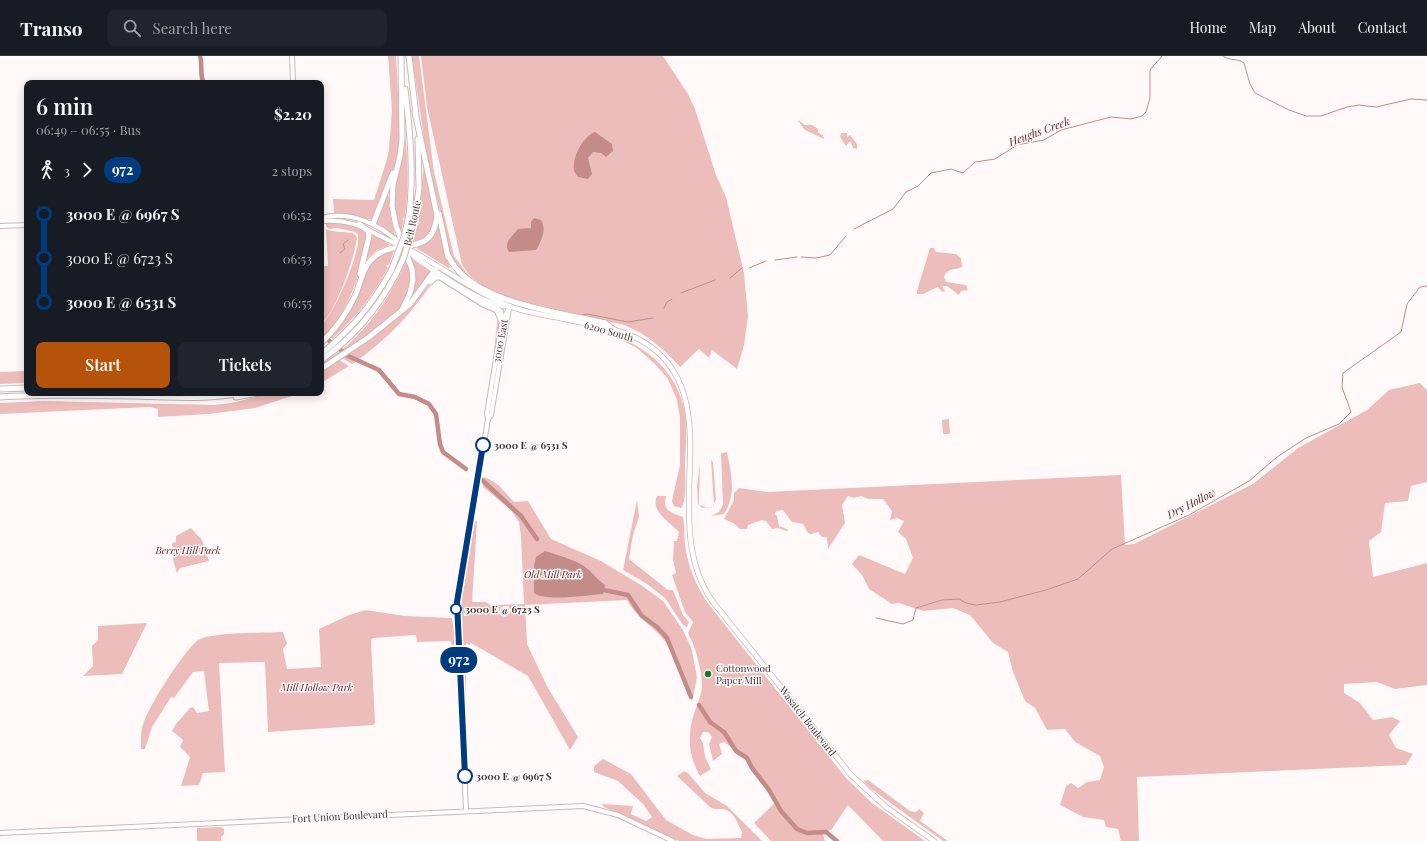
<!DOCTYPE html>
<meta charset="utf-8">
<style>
body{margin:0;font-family:"Playfair Display",serif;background:#20242c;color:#f1f3f6;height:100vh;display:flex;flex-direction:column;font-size:15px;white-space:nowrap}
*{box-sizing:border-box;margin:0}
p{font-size:13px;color:#9ea1a6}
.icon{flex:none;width:22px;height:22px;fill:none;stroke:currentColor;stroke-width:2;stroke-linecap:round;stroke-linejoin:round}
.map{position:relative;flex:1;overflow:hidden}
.panel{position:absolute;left:24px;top:24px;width:300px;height:316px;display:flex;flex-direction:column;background:#171b24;border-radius:8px;box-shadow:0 2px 10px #0003}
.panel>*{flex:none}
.badge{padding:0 8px;border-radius:13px;font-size:14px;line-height:26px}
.map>.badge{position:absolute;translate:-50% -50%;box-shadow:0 0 0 2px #fff}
.legs{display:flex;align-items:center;gap:6px;height:44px;padding:0 12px;font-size:13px}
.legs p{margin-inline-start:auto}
.overview{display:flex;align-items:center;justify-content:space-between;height:68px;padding:0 12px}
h1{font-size:22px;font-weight:600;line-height:30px}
.cta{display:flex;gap:8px;margin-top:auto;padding:8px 12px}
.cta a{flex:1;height:46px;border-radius:8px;background:#b45309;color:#fff;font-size:16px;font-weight:600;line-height:46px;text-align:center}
.cta a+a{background:#20242c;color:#f1f3f6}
ul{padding:0 12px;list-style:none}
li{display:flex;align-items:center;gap:14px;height:44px;font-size:15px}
li i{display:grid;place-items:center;width:6px;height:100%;margin:0 5px;background:currentColor}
li i::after{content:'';width:10px;height:10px;margin:-5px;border:3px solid;border-radius:50%;background:#171b24}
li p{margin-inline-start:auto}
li:first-child i{background:linear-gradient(#0000 50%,currentColor 0)}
li:last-child i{background:linear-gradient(currentColor 50%,#0000 0)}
header{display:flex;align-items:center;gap:24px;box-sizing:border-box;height:56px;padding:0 20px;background:#171b24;border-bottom:1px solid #363941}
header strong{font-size:19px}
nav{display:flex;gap:22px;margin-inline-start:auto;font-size:14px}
.search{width:280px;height:36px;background:#20242c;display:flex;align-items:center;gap:10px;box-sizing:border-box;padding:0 14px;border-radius:8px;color:#9ea1a6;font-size:15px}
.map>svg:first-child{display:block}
.green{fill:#edbdbb}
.water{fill:#c38c89}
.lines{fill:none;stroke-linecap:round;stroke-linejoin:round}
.stream{stroke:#c38c89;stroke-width:1}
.river{stroke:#c38c89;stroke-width:4.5}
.secondary-casing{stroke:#cfb7b5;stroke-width:6}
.primary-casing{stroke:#cfb7b5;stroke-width:6}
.motorway-casing{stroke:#cfb7b5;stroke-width:7}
.secondary{stroke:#fff;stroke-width:4}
.primary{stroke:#fff;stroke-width:4.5}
.motorway{stroke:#fff;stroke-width:5}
.motorway-bridge-casing{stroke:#cfb7b5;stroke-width:7;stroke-linecap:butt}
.motorway-bridge{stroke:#fff;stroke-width:5}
.line-1-casing{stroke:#fff;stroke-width:9}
.line-1{stroke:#003b80;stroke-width:6}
.stop-1-dot{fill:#fff;stroke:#003b80;stroke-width:2}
.poi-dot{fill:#1f7827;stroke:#fff9f9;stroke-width:1.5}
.labels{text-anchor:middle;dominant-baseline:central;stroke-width:3;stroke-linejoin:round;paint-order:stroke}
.street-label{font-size:10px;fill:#3f3535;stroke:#fff9f9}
.stop-label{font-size:10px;font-weight:bold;fill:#3f3535;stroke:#fff9f9;text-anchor:start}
.park-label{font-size:10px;font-style:italic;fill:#621f21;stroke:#fff9f9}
.poi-label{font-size:10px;fill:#3f3535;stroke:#fff9f9;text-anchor:start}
.water-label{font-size:11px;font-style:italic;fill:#621e21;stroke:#fff9f9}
</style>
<header>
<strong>Transo</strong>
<div class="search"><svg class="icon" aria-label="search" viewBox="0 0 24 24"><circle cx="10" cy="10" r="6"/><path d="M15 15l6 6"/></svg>Search here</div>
<nav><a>Home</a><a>Map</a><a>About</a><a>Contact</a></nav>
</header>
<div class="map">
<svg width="1427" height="785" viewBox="0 0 1427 785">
<rect width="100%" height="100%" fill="#fff9f9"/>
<g class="green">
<path d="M388,0H396L400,74L399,93L394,113L372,164L353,159L334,158L333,143L374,144L387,103L389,93L392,54Z"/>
<path d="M412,0H419L434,116L454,200L472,224L486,232L471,221L462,209L427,51L421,0H663L688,38L695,53L716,119L726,141L744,217L748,260L744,289L737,313L712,294L709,302L699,293L680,311C663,292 648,279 624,269L501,241L463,219L455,210L452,204L426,97Z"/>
<path d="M797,63L805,69H812L818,73V77L823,79L824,83L805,74Z"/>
<path d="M404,76L405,77C408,105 409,132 405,161L402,163L404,165L401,176C387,140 402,113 404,76Z"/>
<path d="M841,77H847V81L850,79L857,88V93L853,92L851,86H849L846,90L840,81Z"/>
<path d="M424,108L435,165L427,182L412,188L418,167H420L418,164Z"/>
<path d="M387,139L389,140L390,158L395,180L375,167Z"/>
<path d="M326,166L351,169L367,175C366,208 348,255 326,279L321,277V269C333,261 361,195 358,181C358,178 357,177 355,176L337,172L329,173L326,170Z"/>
<path d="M439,170L440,171L450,213L416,192L432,181Z"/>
<path d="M326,173C330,176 346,176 353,177L357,181C355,200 336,257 321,268V210H328Z"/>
<path d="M372,177L390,189L377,194L366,203Z"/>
<path d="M930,192H934L936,196L956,198L961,202L962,211C954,215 948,211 944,221L946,226L966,229L968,234L961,235L959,239L947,230H942L945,235L942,236L938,231L923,238H917V235Z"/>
<path d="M395,193L389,209H386L388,212C373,240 355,262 332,283L331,281L353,251L366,212L378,199Z"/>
<path d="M407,203C411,218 412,232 404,247C392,267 341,297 321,310C328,302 341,295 350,287C376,262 393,235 407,203Z"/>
<path d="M412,203L431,216L411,243L414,213Z"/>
<path d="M438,222L497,256C503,267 497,284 494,295L498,259L438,222C428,231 423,241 414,251C400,270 372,295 352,308L342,302L410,252L432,225Z"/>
<path d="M611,279C648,290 678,317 685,357C688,375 685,395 685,413C685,422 687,446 681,452L674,450L672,445L680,409V362L677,344L668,323L656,309L637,292Z"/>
<path d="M339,304L349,310L321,327V316Z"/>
<path d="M27,315V327L0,328V316Z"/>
<path d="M1420,327L1427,334V426L1411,430L1408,445L1385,447L1381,476L1369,485L1373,521L1427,507V629L1395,633L1377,626L1344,628V637L1360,647L1373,664L1392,661L1400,665L1389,679L1396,692L1413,698L1406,709L1137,721L1139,785H1121L1118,773L1106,771L1104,764L1083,761L1060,749L1066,730L1071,727L1078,732L1087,726L1100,724L1104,711L1100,700L1075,686L1065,673L1047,674L1035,652L1025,645L1013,616L1008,596L993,587L970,559L953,552L923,555L899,547L892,548L869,533L862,519L852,508L859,499L905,518L913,502L906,483L898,476L904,465L897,462L890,464L892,455L883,443H869L861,440L854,442L848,440L842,449L845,467L828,493L827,481H822L818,476L811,478L808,477L803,468L792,466L783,454L776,455L775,458L777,460L779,470L789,474L786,475L778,472L772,473L766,465L762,464L748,469L747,473H740L733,467L724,463L734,444V437L739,432L767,436L1121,419L1125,489L1134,488L1253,428L1298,392L1367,354L1389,334Z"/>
<path d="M272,337H301L255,352L209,358L158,361V353L150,351L0,358V347L44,345L214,349L231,347Z"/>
<path d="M949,363L950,378H943L942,364Z"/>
<path d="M727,396C731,417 737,438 724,458L711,460L719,456L723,449L721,397Z"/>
<path d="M711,404L713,406L716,444L712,451L702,452L698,448L697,430L700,407L699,449L709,452L714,449Z"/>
<path d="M484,421C500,427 503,435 514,446L528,445L551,483L601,505L641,529L663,545L683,574L692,594L697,622L692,645C685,630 673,596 664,584C652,569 635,560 627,544L525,549L527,588L548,632L578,681L570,694L528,620L471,587L469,589L466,587V690L460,553L473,466L477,465L472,546H486L490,549L524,548L521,481L519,466L510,453L483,431Z"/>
<path d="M657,440H666C662,455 672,457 683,461C685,470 684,480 685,489C688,512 697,532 710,550L846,722L872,747L925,785H883L848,749L832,773L823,778L825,785H771L754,767L776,746L751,712L746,702L724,686L719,688L722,698L713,705L709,688L712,681L708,676H703L700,682L703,687L705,701L711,713L700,720C689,701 687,682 693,661C696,651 701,641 702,631C702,613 696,593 688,577L693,566L685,556L672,519L676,517L673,503L674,485H677L679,476C670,466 650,456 657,440Z"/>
<path d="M637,444L639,461L633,479L629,503L668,534H673L683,559L689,566L687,571L683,569L665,542L647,528L623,514Z"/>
<path d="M191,472L202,484L209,505L180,512L177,517L173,504L172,487L176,486V480Z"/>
<path d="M366,554L405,560L452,562L455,580L457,627L451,585L417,586L416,579L373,582L371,584L375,667L373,669L268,676L265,606L219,607L225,716L203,717L199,729L181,730L190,701L180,691L183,684L172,675L176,668L190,652L193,651L197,657L209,655L204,615L193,616L174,642L171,641L152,671L145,693H141C141,684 140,675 144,666C149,650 187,589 200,583C215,576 264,577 283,576L287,588L283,593L287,613L321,611L319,573L349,559Z"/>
<path d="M147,567L122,618L83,620L93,610L92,590L98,584V570Z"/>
<path d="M603,703L631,718L666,764L693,779L706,783L741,782L742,776C738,768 733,753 722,753C717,753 715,754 710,751L677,720L684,715L688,717L705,737L727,750L762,785H679L604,751L602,748L633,750L631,758L646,765L652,761L643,748L618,725L594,716V710Z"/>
<path d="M868,724L910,755L916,756L919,753L924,757L920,765L948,785H943L870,732L863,725Z"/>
<path d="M221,771L224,773V778L221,781V785H197V772Z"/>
</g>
<g class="water">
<path d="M595,76L612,88L613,95L606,101L601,97L593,96L588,102L592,118L588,123L578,121L574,115C572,102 582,81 595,76Z"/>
<path d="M534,162L541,164C547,173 541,186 536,194L509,196C503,186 512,181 518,173L531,172V166Z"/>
<path d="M545,495C560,500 578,504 589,514C595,520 599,525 605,529L603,538C588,539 546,546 534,537V510L536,501Z"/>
</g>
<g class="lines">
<g class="stream">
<path d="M1223,0C1229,5 1237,2 1244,7L1250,28L1255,37L1289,54L1306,60H1321L1347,51L1359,49L1376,51L1411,43L1427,44"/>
<path d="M854,173L893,153L906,136L918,130L931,117L951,113L963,117L975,106L995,103L1017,89L1044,84L1061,74L1111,61L1131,63L1142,60L1146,56L1150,42V14L1162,0"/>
<path d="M340,197L345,193L343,188L348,184"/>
<path d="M801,201L816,202L830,199L846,180"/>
<path d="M775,204L797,201"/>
<path d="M749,212L766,205"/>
<path d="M730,222L742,212"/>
<path d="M681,237L715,224"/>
<path d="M664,252L667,246L672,243"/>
<path d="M582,259L587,258L628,266L653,262"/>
<path d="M876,562L903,568L913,564L916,552L942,544L959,543L966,547L976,549L1000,546L1046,534L1078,523L1112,493L1189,459L1249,425L1277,401L1306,382L1339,368L1351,356L1342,331L1343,317L1401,276L1407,248L1420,231L1427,230"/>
</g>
<g class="river">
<path d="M200,0C203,9 199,19 204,27"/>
<path d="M321,278L348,300L379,314L399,338L415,341L429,348L436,358L440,388L443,396L466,413"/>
<path d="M482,424L521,460L537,483"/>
<path d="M599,533L628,539L642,560L657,571L667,582L691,641"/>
<path d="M699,649L710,666L724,676L736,695L747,702L752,712L769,734L781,755L797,773L807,777L826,776L837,785"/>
</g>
<g class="secondary-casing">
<g id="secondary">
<path d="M292,0L293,27"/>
<path d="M321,162C351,154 381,169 402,189"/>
<path d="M321,165C357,162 370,177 401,190"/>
<path d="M0,170L27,169"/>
<path d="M490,247L501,255L502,262"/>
<path d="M488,363L491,359L509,252"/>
<path d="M466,754L457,550L488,363L487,358L502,266L510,250"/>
<path d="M0,777L583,750L618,759L673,785"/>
</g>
</g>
<g class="primary-casing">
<g id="primary">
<path d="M404,191C440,209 472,235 509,250C526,257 547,259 565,263C587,268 610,271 630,279C684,302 692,351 690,403C689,452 683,504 713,546L851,719L886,751L934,785"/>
<path d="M408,195L417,203C439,217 484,251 509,250"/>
</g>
</g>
<g class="motorway-casing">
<g id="motorway">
<path d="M401,0L402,84L400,100L393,129L392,150L396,170L412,213L413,224L410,237L402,254"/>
<path d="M409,0L416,59"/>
<path d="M405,33C410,75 414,117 409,159"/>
<path d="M439,158L448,201"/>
<path d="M415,161L419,132L418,83"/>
<path d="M359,168L368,175L369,180L360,218"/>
<path d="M373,168L393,117"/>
<path d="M448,199C468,247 560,256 605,267L616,275"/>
<path d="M430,226L436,221H440L483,248L497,254L502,266"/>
<path d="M321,287C336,273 346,259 355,240C361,227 362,212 373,202C397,180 433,204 437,159L415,56"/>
<path d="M321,298C352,273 371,250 391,215"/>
<path d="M321,304C353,282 378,252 396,218"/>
<path d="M321,313L369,281L410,248L435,214"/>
<path d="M0,333L27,332"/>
<path d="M0,341C45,338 89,339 134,340C170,341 206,344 241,337"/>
<path d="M236,341L259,337"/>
</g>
</g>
<use href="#secondary" class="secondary"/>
<use href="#primary" class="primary"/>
<use href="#motorway" class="motorway"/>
<g class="motorway-bridge-casing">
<g id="motorway-bridge">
<path d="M391,215L404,181L409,159"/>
<path d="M396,218L404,201L415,161"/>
</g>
</g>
<use href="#motorway-bridge" class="motorway-bridge"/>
</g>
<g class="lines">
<g class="line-1-casing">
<path id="line-1" d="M465,720L457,546L483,389"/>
</g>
<use href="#line-1" class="line-1"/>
</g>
<g class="stop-1-dot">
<circle cx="483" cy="389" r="7"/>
<circle cx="456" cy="553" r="5"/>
<circle cx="465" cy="720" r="7"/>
</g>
<circle class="poi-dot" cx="708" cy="618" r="4"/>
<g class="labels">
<g class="street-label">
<text transform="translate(412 167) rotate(-77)">Belt Route</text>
<text transform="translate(609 275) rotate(16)">6200 South</text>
<text transform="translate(500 285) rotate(-79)">3000 East</text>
<text transform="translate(808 665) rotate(52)">Wasatch Boulevard</text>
<text transform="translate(340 760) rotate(-3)">Fort Union Boulevard</text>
</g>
<g class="stop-label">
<text x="494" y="389">3000 E @ 6531 S</text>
<text x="465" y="553">3000 E @ 6723 S</text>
<text x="476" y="720">3000 E @ 6967 S</text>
</g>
<g class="park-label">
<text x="188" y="494">Berry Hill Park</text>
<text x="553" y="518">Old Mill Park</text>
<text x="317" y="631">Mill Hollow Park</text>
</g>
<g class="poi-label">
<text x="716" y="612">Cottonwood<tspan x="716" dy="12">Paper Mill</tspan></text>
</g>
<g class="water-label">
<text transform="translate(1039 75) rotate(-20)">Heughs Creek</text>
<text transform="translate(1191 447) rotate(-27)">Dry Hollow</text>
</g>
</g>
</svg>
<b class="badge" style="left:459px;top:604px;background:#003b80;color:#fff">972</b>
<section class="panel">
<div class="overview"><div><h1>6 min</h1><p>06:49 – 06:55 · Bus</p></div><b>$2.20</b></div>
<div class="legs"><svg class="icon" aria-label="walk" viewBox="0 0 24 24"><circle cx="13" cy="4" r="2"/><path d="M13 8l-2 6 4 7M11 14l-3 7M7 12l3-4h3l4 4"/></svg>3<svg class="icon" aria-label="forward" viewBox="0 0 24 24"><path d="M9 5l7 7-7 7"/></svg><b class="badge" style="background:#003b80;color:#fff">972</b><p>2 stops</p></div>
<ul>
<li><i style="color:#003b80"></i><b>3000 E @ 6967 S</b><p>06:52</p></li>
<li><i style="color:#003b80"></i><span>3000 E @ 6723 S</span><p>06:53</p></li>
<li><i style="color:#003b80"></i><b>3000 E @ 6531 S</b><p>06:55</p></li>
</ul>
<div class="cta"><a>Start</a><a>Tickets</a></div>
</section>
</div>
